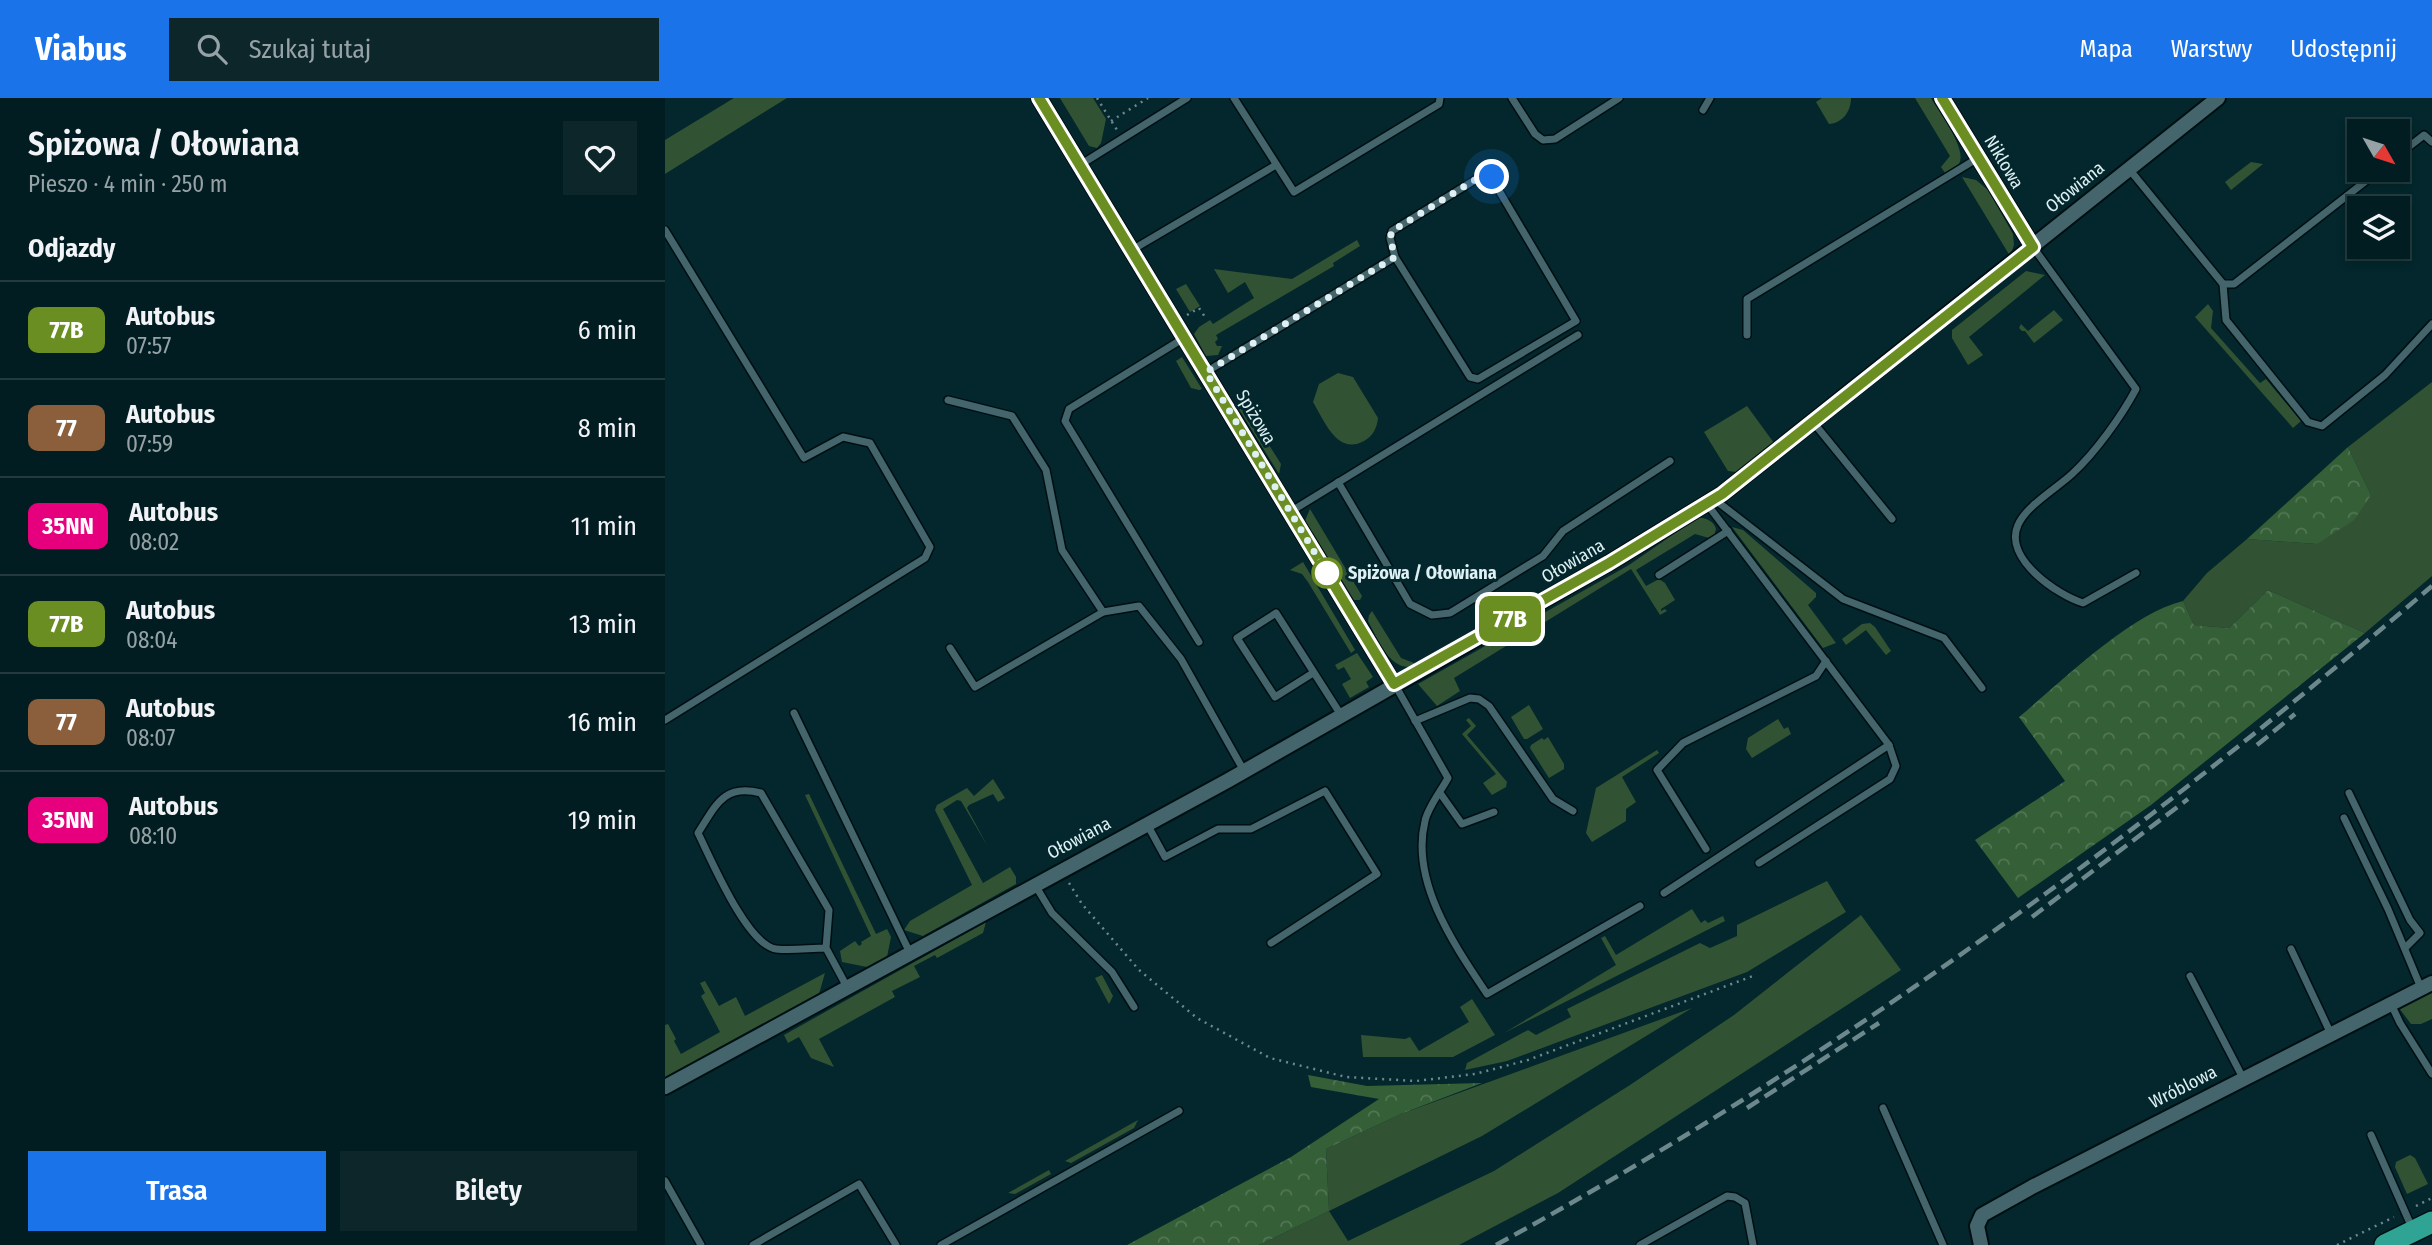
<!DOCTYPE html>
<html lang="pl">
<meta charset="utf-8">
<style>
body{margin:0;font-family:"Fira Sans Condensed",sans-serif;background:#0c262a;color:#f1f3f6;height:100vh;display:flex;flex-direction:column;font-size:26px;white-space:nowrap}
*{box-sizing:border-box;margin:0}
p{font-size:23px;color:#96a2a5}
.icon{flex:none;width:38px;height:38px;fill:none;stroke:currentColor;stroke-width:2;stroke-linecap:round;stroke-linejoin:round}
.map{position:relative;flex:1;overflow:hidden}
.side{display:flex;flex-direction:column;background:#021d21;width:665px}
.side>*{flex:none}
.badge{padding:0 14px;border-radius:10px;font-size:24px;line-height:46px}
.needle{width:46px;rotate:129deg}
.buttons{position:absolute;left:1682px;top:21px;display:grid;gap:14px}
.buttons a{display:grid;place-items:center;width:63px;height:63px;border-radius:0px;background:#021d21;box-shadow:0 4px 10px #0003,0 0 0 2px #233b3f;font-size:35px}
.you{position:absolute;width:35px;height:35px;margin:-18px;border:5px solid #fff;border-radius:50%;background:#1a73e8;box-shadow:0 0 0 10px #1a73e833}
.map>.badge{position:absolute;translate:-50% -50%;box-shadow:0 0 0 4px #fff}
h2{padding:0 28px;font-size:26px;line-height:63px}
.round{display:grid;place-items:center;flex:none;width:74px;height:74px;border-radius:0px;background:#0c262a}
.head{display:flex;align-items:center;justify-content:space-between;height:119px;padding:0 28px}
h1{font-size:33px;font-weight:600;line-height:52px}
.action{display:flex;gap:14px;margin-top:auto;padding:14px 28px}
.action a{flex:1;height:80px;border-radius:0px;background:#1a73e8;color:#fff;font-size:28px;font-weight:600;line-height:80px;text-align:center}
.action a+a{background:#0c262a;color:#f1f3f6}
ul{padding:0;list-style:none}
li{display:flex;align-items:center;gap:21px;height:98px;padding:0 28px;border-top:2px solid #233b3f}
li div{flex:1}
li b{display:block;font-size:26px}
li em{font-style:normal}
li .badge{min-width:77px;font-weight:700;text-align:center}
header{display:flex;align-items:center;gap:42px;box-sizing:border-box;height:98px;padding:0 35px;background:#1a73e8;color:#fff}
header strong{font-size:33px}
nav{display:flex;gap:38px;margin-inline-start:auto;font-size:24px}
.search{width:490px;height:63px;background:#0c262a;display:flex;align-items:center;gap:18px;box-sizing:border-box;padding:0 24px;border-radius:0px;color:#96a2a5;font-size:26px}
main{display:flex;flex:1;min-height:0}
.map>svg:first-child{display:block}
.grass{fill:#325333}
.forest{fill:url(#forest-crowns)}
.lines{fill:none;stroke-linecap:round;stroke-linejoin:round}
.lane-casing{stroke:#000f13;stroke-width:10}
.street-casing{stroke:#000f13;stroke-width:18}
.primary-casing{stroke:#000f13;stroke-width:24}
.path{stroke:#6e898d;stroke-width:2.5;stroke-dasharray:2 5;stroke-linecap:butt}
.lane{stroke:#43656b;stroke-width:7}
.street{stroke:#43656b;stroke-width:14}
.primary{stroke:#2fa394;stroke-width:21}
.rail{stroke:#6d888c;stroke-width:4.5;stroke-dasharray:14 7;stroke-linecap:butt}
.line-casing{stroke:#fff;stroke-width:16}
.line{stroke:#6b8e23;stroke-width:10}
.walk{stroke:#def0f3;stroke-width:7;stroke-dasharray:0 12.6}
.stop-dot{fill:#fff;stroke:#6b8e23;stroke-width:3.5}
.labels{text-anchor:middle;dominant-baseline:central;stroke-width:6;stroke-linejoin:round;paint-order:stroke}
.street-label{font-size:18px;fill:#def0f3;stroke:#03272c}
.stop-label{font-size:18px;font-weight:bold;fill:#def0f3;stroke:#03272c;text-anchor:start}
</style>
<header>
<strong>Viabus</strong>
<div class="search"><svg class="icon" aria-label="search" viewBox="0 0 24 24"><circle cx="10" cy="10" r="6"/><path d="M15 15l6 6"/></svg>Szukaj tutaj</div>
<nav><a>Mapa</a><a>Warstwy</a><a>Udostępnij</a></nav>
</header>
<main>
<section class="side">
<div class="head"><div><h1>Spiżowa / Ołowiana</h1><p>Pieszo · 4 min · 250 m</p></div><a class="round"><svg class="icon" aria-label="heart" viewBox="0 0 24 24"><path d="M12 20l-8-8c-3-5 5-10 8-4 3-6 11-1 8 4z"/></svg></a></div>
<h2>Odjazdy</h2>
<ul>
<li><span class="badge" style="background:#6b8e23;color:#fff">77B</span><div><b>Autobus</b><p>07:57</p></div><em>6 min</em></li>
<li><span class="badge" style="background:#8b5e3c;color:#fff">77</span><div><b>Autobus</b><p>07:59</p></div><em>8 min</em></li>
<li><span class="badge" style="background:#e6007e;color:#fff">35NN</span><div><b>Autobus</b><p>08:02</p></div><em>11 min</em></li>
<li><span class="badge" style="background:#6b8e23;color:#fff">77B</span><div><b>Autobus</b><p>08:04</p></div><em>13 min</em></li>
<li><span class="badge" style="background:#8b5e3c;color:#fff">77</span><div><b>Autobus</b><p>08:07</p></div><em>16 min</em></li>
<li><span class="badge" style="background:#e6007e;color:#fff">35NN</span><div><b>Autobus</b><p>08:10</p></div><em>19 min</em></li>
</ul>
<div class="action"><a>Trasa</a><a>Bilety</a></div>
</section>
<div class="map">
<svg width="1767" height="1147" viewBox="0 0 1767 1147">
<defs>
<pattern id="forest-crowns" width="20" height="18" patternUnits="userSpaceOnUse" patternTransform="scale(1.75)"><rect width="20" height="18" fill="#355f37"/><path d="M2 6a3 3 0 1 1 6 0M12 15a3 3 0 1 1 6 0" fill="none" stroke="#527654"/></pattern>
</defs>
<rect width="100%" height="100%" fill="#03272c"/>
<g class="grass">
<path d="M69,0H122L0,76V42Z"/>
<path d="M395,0H428L441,21L436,45L432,50L424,48Z"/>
<path d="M1157,0H1186C1186,14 1177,25 1164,26L1151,4Z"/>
<path d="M1250,0H1266C1274,14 1303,52 1294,66C1291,70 1284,73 1280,75L1276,69L1285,58Z"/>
<path d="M1586,64L1598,66L1566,92L1560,84Z"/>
<path d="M1297,79L1311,82L1323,92L1348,136L1349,147L1345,158Z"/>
<path d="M692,142L695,148L668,165L669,168L551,237L553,241L550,244L552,248H557L553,257L541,258L529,236L534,229L545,222L548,226L589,200L580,184L563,195L549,171L627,181Z"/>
<path d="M1361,173L1380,177L1304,239L1318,257L1303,267L1287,240V232Z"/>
<path d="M521,186L535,208L525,214L511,191Z"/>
<path d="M1543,206L1548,213L1546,230L1595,285L1601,281L1636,323L1628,330L1530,219Z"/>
<path d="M1389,212L1398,222L1369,245L1360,233H1357L1354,230L1356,226L1363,233Z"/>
<path d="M517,259L537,291L534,292L526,290L511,263Z"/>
<path d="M673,275L688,279L713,320C712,330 708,338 699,343C672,358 659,322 648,304L654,286Z"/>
<path d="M1767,284V478L1700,535L1603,492L1564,530L1529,527L1518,503L1542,475L1582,441L1652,446L1706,397L1683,349Z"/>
<path d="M575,306L580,309L616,366L614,376L572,308Z"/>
<path d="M1082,308L1109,345L1071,374L1063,373L1039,334Z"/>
<path d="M645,411L697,498L695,502H689L648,435H645L639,425Z"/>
<path d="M1032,420C1040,419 1049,423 1051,431L1049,438L1044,440L1030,436L971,472L981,488L994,481L1000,485L1010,502L996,511V513L1000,511L1002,513L995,517L966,471L789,580L795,593L772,608L753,586L964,467Z"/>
<path d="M1067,429L1078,432L1151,495V499L1143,507L1171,545L1158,550Z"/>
<path d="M638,464L690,552L686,555L643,484L637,476L625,472Z"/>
<path d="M707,513L736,560L749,565L750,568C725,575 713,541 703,523L704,517Z"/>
<path d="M1205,525L1210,529L1226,553L1221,557L1201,532L1181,547L1177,541L1197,526Z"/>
<path d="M692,555L708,579L701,584L704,589L685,600L677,586L686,581L679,569L673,572L670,567Z"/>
<path d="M864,607L878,631L862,641H859L846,619Z"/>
<path d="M804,620L811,628L802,637L842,684L841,689L827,697L818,685L831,676L797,636L806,628L801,622Z"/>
<path d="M1113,621L1119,631L1123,629L1126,636L1087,660L1081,651L1083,640Z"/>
<path d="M883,639L899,666V671L884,680L865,650L866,647L877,640L879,642Z"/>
<path d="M992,652L994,655L957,679L971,704L961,711V723L927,744L921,735L931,690Z"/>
<path d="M328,681L340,700L333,704L328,696L304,707L302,710L323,749L296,703L292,702L278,711L318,785L345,769L351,779V786L258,838L239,832L245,823L307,787L270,712L272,707L302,690L309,698Z"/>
<path d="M144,696L211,836L222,831L226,839L222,859L202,869L177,864L175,853L190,843L194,848L197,846L196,844L206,838L140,697Z"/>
<path d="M1162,783L1181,814L1082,874L842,963L800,972L802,965L863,932L871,937L906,919L902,911L1035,845L1045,850L1072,838V827Z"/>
<path d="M1027,811L1036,825L1040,822L1043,825L1058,818L1060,823L839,935L951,867L936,840L940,838L951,857Z"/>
<path d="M1196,817L1236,872L893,1095L794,1147H594L664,1113L661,1051L736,1016L1027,910L817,1038L664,1113L683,1143L829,1073L965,987L1069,917Z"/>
<path d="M321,824L318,835L272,860L270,857L249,868L255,879L227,893L230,899L154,941L169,969L146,960L134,939L123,945L119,937Z"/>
<path d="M160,875L154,896L0,981V927L3,926L11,941L9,943L16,956L55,934L36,898L40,895L35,885L40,883L54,908L71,899L80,918Z"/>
<path d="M437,877L448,898L444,906L430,880Z"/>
<path d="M1767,894V921L1756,926H1746L1734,910Z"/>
<path d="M807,901L830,937L788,959H698L696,937L740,941L745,939L754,953L804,924L795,909Z"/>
<path d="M473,1022L469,1030L406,1065L400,1063Z"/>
<path d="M1745,1057L1750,1060L1763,1086L1742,1096L1730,1069L1731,1064Z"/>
<path d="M384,1072L386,1076L350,1096L343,1095Z"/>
</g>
<g class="forest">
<path d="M1683,349L1706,397L1689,422L1652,446L1582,441Z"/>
<path d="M1603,492L1700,535L1486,707L1353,800L1310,742L1400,683L1354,619C1397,583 1465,516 1518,503L1529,527L1564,530Z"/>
<path d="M643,977L702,988L817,985L736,1016L661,1051L664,1113L594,1147H462L626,1059L714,1001L646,989Z"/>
</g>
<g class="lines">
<g class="lane-casing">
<g id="lane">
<path d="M569,0L629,94L774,6L775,0"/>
<path d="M847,0L870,36L878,42L890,41L954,0"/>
<path d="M1038,12L1045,0"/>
<path d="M1732,58L1759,37L1767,44"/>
<path d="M415,67L522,0"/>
<path d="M1464,71L1558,186L1561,222L1643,324L1657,328L1720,277L1767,226"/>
<path d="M0,132L139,360L178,339L205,345L265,449L260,460L0,622"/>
<path d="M1368,149L1471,291C1456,319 1430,355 1407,376C1392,390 1361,408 1353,427C1338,460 1392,497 1418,505L1471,475"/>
<path d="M467,152L611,67"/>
<path d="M1558,186H1569L1715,72"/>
<path d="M1082,237V201L1313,60"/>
<path d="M519,240L404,311L400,323L534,544"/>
<path d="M541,274L730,159L805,279L813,281L911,223L826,79L818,77L727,133L725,140L730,159"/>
<path d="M283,302L347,318L381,372L397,452L438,514"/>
<path d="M1148,324L1227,421"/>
<path d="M673,384L745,506L767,517L785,515L878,458L898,433L1005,363"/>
<path d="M1049,401L1178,501L1279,540L1317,590"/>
<path d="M625,414L913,237"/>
<path d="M994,477L1063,433"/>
<path d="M285,550L310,589L438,514L474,508L516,561L579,673"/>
<path d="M648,575L610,599L572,540L611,515L676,617"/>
<path d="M730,587L783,680C776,693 763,709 760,723C745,784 790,848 822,896L975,808"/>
<path d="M129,615L245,855"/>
<path d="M750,623L805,600L814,601L824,608L888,701L908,713"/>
<path d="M775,695L797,726L829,714"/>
<path d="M1684,695L1745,822L1755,835L1740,850"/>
<path d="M1679,720L1723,811L1756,890"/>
<path d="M482,726L500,759L553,731H586L660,693L712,776L606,845"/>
<path d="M1041,751L992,672L1018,645L1151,578L1161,563"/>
<path d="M1094,765L1225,681L1231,668L1224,647"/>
<path d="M370,787L387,815L447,874L469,909"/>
<path d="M999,795L1224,647L1042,406"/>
<path d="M161,850C145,850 127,853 111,851C82,847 46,761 33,735C51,707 59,685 96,695L164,812L161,850L182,889"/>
<path d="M1626,851L1666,936"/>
<path d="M1525,878L1578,980"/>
<path d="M1726,906L1735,925L1767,976"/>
<path d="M1218,1010L1278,1147"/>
<path d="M1706,1037L1748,1132"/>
<path d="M0,1083L36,1147"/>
<path d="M88,1147L194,1086L231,1147"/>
<path d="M276,1147L514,1013"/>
<path d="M975,1147L1062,1098L1070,1099L1080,1105L1088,1147"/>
</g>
</g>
<g class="street-casing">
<g id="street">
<path d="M374,0L729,586"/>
<path d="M1277,0L1368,149"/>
<path d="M0,989L562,683L944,465L1057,396L1553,0"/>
<path d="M1316,1147L1312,1128L1317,1117L1367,1089L1767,885"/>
</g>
</g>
<g class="primary-casing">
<path id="primary" d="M1720,1147L1767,1124"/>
</g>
<g class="path">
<path d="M432,0L452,32"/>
<path d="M446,23L483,0"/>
<path d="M522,217L534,210L540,219"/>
<path d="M404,785L417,806L474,872L532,920L605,960L681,979L751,983L810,976L863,962L1088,878"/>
<path d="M1751,1108L1767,1100"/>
<path d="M1672,1147L1729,1119"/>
</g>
<use href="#lane" class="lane"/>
<use href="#street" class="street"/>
<use href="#primary" class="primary"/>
<g class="rail">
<path d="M1592,647L1630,616"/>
<path d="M1367,819L1523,701"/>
<path d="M1082,1010L1214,925"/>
<path d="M831,1147C1166,964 1477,737 1767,488"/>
</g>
</g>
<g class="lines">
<g class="line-casing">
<path id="line" d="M374,0L729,586L944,465L1057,396L1368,149L1277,0"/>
</g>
<use href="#line" class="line"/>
<path class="walk" d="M662,475L541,274L730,159L725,140L727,133L818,77L827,79"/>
</g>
<circle class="stop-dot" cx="662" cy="475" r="14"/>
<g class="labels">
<g class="street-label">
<text transform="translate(1339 64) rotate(59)">Niklowa</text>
<text transform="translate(1410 89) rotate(-39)">Ołowiana</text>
<text transform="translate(591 319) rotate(59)">Spiżowa</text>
<text transform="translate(908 463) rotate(-30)">Ołowiana</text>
<text transform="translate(414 740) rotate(-28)">Ołowiana</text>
<text transform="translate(1518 989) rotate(-27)">Wróblowa</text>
</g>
<g class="stop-label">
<text x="683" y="475">Spiżowa / Ołowiana</text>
</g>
</g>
</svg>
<div class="buttons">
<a><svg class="needle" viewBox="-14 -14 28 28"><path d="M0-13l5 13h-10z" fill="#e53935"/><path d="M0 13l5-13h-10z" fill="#96a2a5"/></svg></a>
<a><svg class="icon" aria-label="layers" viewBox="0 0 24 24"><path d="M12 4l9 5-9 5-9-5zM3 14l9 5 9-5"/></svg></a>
</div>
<div class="you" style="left:827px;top:79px"></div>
<b class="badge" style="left:845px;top:521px;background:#6b8e23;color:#fff">77B</b>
</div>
</main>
